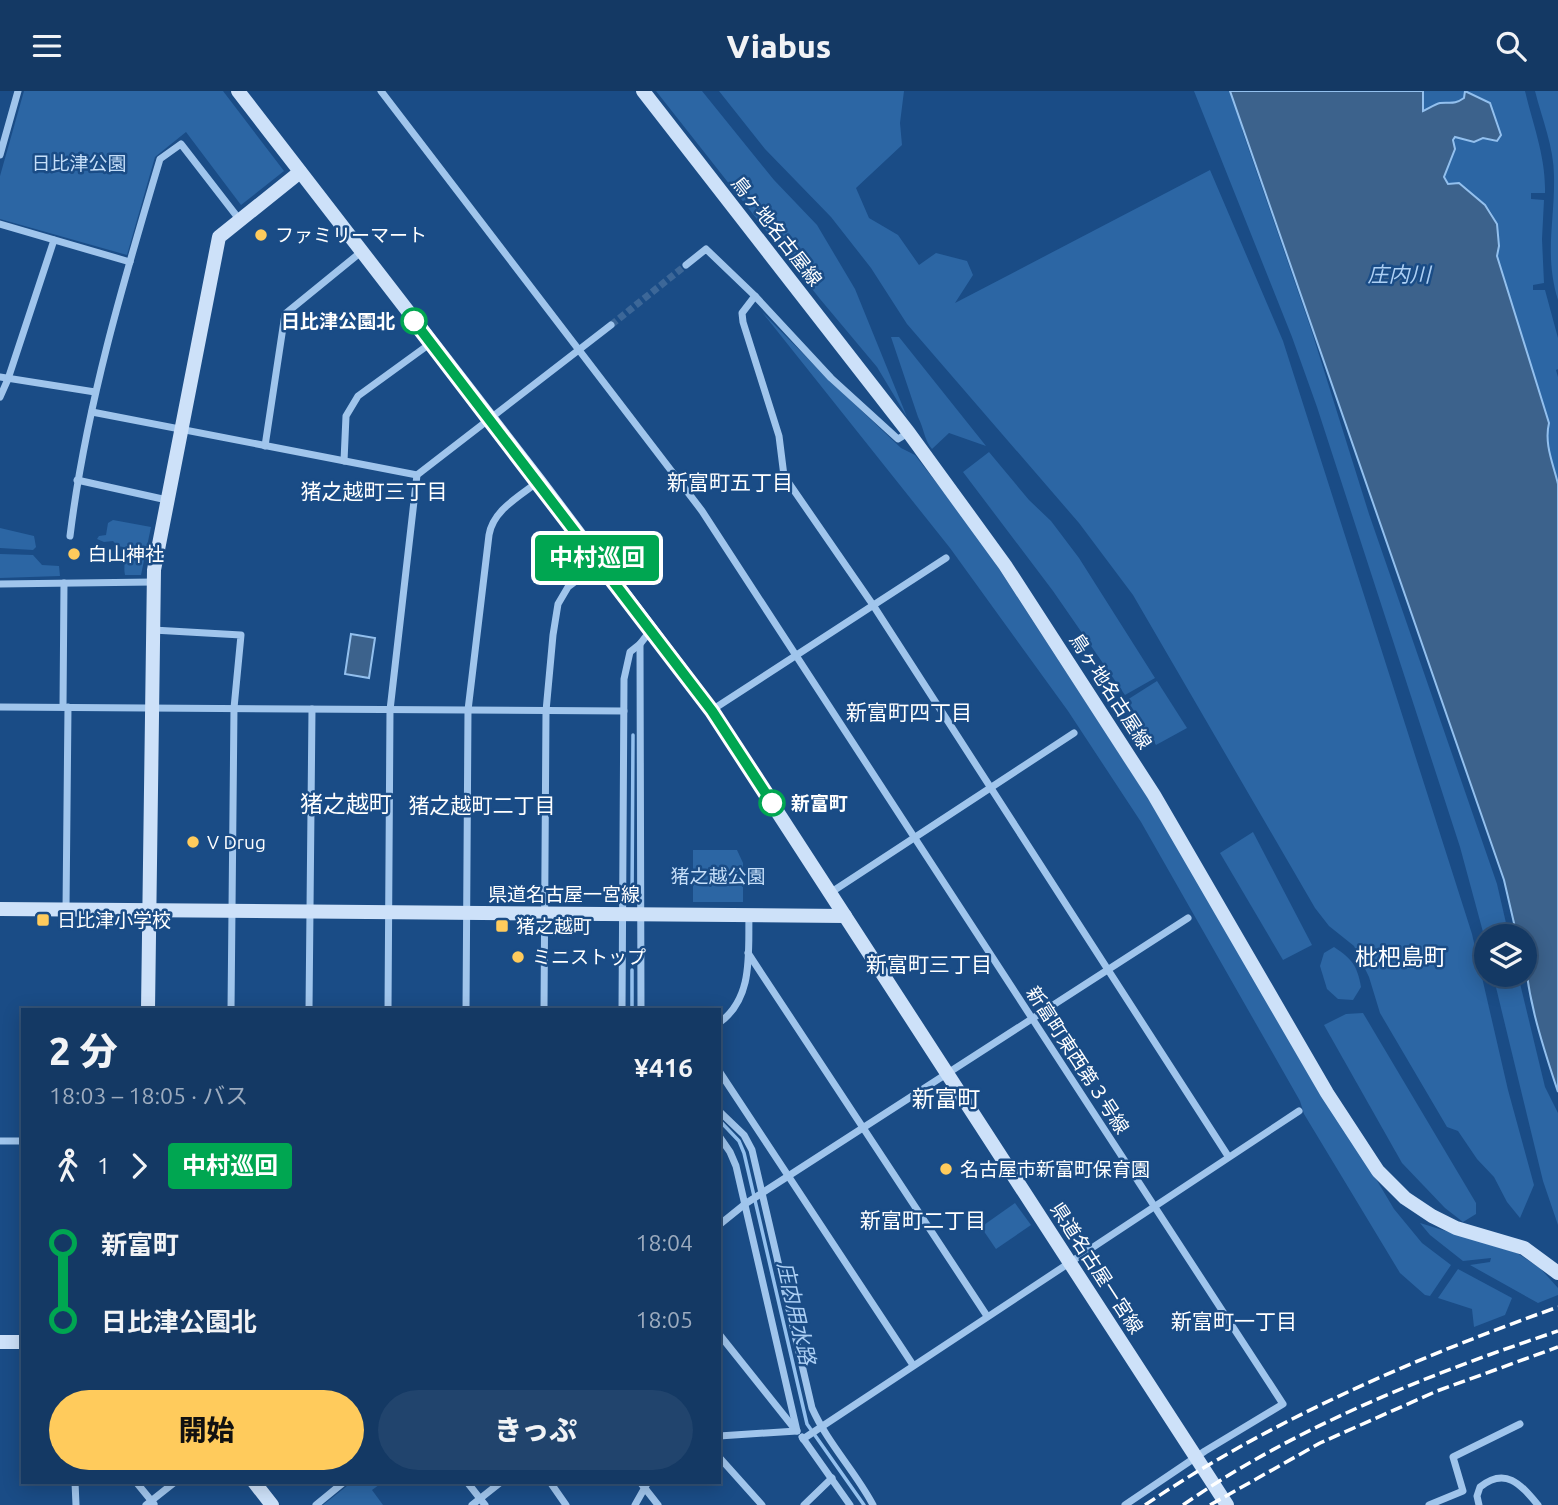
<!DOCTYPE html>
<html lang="ja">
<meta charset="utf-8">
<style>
body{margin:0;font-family:Ubuntu,"Noto Sans JP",sans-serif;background:#21446d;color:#f1f3f6;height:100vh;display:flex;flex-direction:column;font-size:26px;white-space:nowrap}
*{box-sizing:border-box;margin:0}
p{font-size:23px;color:#9dacbf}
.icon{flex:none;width:38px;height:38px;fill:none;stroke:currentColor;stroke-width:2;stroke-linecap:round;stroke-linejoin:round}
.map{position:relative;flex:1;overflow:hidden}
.details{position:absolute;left:21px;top:917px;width:700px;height:476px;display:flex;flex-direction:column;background:#143964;border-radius:0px;box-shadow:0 4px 18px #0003,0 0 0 2px #335378}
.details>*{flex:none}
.badge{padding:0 14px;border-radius:5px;font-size:24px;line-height:46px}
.controls{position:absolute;left:1474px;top:833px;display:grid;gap:14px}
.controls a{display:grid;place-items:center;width:63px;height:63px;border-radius:50%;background:#143964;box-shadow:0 4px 18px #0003,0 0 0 2px #335378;font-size:35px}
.map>.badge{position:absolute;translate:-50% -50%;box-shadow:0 0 0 4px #fff}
.legs{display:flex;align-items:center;gap:10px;height:77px;padding:0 28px;font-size:23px}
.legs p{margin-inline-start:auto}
.head{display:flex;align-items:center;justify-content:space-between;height:119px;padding:0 28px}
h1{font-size:38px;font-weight:800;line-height:52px}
.button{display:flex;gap:14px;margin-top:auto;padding:14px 28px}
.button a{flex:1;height:80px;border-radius:42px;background:#ffcb5c;color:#111;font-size:28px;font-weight:800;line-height:80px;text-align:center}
.button a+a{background:#21446d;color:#f1f3f6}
ul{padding:0 28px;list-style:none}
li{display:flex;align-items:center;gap:24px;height:77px;font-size:26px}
li i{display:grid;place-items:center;width:10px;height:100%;margin:0 9px;background:currentColor}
li i::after{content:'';width:18px;height:18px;margin:-9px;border:5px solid;border-radius:50%;background:#143964}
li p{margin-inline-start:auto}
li:first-child i{background:linear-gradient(#0000 50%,currentColor 0)}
li:last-child i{background:linear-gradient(currentColor 50%,#0000 0)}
header{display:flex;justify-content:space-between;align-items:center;height:91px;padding:0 28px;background:#143964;font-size:32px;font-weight:800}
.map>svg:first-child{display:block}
.green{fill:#2c66a4}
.water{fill:#3c628c;stroke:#93c0ee;stroke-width:2}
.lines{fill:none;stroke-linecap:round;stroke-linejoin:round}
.stream{stroke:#93c0ee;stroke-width:3.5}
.street-tunnel{stroke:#3c6798;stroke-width:7;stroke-dasharray:7 3.5;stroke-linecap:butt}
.street{stroke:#a0c5ec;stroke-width:7}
.secondary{stroke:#cde1f9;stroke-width:14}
.rail{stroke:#fff;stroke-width:3.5;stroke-dasharray:12 5;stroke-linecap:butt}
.line-1-casing{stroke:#fff;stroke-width:16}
.line-1{stroke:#00a651;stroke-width:10}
.poi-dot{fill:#ffcb5c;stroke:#1a4c86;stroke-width:2.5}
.stop-1-dot{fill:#fff;stroke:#00a651;stroke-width:3.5}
.labels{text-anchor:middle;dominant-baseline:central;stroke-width:5;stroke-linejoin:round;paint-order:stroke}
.park-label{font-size:19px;fill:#c5def9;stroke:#1a4c86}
.street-label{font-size:19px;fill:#fff;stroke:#1a4c86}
.poi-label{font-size:19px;fill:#fff;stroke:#1a4c86;text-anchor:start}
.stop-label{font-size:19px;font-weight:bold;fill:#fff;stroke:#1a4c86;text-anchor:end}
.water-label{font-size:21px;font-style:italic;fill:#accff4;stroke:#1a4c86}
.neighbourhood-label{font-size:21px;fill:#fff;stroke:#1a4c86}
.quarter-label{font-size:23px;fill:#fff;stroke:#1a4c86}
</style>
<header><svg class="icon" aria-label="menu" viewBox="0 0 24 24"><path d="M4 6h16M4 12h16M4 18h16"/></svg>Viabus<svg class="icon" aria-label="search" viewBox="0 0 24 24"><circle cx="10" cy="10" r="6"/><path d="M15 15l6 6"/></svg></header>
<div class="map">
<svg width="1558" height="1414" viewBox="0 0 1558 1414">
<rect width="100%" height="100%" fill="#1a4c86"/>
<g class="green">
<path d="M24,0H223L284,80L241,114L186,41L155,66L127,164L0,128V85Z"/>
<path d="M656,0H702L774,89L817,134L855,198L907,326L877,276L820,208Z"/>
<path d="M719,0H904L900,32L902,54L856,97L869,127L898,144L919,174L936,162L967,170L973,184L955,212L1210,79L1283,250L1472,843L1508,999L1534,1094L1520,1127L1507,1111L1494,1086L1477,1068L1458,1040L1447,1036L1380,922L1369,886L1354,855L1329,835L1315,817L1133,504L1079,432L907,233L871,177L831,126L765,58Z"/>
<path d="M1194,0H1237L1243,18L1242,39L1311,238L1369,423L1497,793L1509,845H1486V852L1460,756L1317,316L1292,246Z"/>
<path d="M1423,0H1525C1533,34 1546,66 1545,102H1531V108L1544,109L1542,148L1544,192L1533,194V199H1545L1558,247V278L1556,279L1558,286V393C1553,371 1544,354 1549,332L1497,165C1501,147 1498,127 1485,113C1481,109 1475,107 1471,104C1459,94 1464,94 1448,93L1445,90V82L1452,66L1455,46L1474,51L1487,47L1465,1L1464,7C1452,15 1452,11 1440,12C1435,13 1428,18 1422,20Z"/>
<path d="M1535,0H1558V209C1544,164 1555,130 1554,85C1554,56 1542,28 1535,0Z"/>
<path d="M762,221L829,289L901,357L915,364L977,444L1150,710L1394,1118L1422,1152L1451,1174L1430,1205L1425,1204L1400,1182L1304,1023L1300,1010L1141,731L1068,620L950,457Z"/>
<path d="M891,246H899L986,355L949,342L932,358C924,349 924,337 918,326Z"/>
<path d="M989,361L1029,409L1051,430L1079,467L1155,587L1125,604L1053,500L963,381Z"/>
<path d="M113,429L151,436L141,484H125C123,475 127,464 123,456L118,455L113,450L104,451L97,448L99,445L106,444L108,432Z"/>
<path d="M0,437L34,445L36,456L33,459L0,457Z"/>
<path d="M0,463L33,464L42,474L59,475L60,485L0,487Z"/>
<path d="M1157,590L1187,637L1156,654L1127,609Z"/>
<path d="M1253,741L1312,854L1283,869L1220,762Z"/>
<path d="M693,759H737L743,772V811H693Z"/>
<path d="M1334,856C1352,868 1357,874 1361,896L1353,909L1338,908L1327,898L1320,875L1324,862Z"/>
<path d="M1493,884H1518L1545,996L1558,1022V1134L1543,1090Z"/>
<path d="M1363,922L1476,1112V1123L1463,1131L1445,1117L1402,1072L1324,934L1346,923Z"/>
<path d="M1015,1112L1031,1134L996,1158L981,1136Z"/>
<path d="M1420,1132L1517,1162L1540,1177L1558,1197V1204L1538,1212L1470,1174L1490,1171L1491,1167L1463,1170L1430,1144Z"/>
<path d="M1458,1178L1512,1207L1505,1224L1474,1236L1472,1218L1438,1207Z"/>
<path d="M352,1391H383L372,1399L383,1414H323Z"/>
</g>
<g class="water">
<path d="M1230,0H1423V20C1428,18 1435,13 1440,12C1451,11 1454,14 1464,7L1465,0L1490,12L1501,44L1497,50L1483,47L1474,51L1455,46L1453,49L1455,58L1444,86L1448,93L1459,92L1485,114L1497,133L1499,155L1497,165L1549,332C1544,353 1553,372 1558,393V1001C1541,950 1524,898 1524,845H1517L1504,789Z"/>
<path d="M351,543L375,547L369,587L345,583Z"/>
</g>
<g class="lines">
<g class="stream">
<path d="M632,811L633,644"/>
<path d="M632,879V919"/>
<path d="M719,1029L739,1050L744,1062L807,1333L864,1414"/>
</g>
<path class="street-tunnel" d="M611,234L686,174"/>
<g class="street">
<path d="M381,0L702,420L1283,1313L1205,1360L1125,1414"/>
<path d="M0,64L18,0"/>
<path d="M0,133L130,171"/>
<path d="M686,174L706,158L755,205L831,287L898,348L908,342"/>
<path d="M755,205L742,222L743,231L779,345L784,385L873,514L1228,1065"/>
<path d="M0,286L95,301"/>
<path d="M0,306L8,288L54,149"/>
<path d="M92,321L417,384"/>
<path d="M265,355L285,223L361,161"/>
<path d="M344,370L346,325L358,305L431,252"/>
<path d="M77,389L167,409"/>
<path d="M70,445C86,316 123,192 160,68L181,53L239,128"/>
<path d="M0,493L153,491"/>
<path d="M153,539L241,544L234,617L231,919"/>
<path d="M0,616L624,620"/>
<path d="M63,616L64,492"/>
<path d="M712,619L946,467"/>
<path d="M830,802L1074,642"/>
<path d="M66,818L68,616"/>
<path d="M748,862L987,1225"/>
<path d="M309,919L312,618"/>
<path d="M388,919L390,619L417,384L611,234"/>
<path d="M466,919L468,619L489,444C493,419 520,405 539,390"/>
<path d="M544,919L546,620L553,544L558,513L568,496L600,472"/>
<path d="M622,919L624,588L630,561L640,553"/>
<path d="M641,919L640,553L651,539"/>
<path d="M719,932C754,907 748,862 749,824"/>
<path d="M719,980L913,1274"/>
<path d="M719,1020L744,1044L752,1059L812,1317C828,1353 855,1380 873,1414"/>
<path d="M719,1045L730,1061L736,1075L797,1340"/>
<path d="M0,1050H23"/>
<path d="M719,1134L745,1113L1188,827"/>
<path d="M719,1243L794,1337"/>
<path d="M719,1345L797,1340"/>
<path d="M802,1346L850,1414"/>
<path d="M803,1348L1299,1020"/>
<path d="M719,1366L762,1414"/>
<path d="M75,1391L76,1414"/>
<path d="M136,1391L154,1413"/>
<path d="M467,1391L485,1414"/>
<path d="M550,1391L566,1414"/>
<path d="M640,1391L658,1414"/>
<path d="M146,1414L175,1391"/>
<path d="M316,1414L344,1391"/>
<path d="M472,1414L501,1391"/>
<path d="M635,1414L648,1391"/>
<path d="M804,1414L832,1387"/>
<path d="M1429,1414L1463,1400L1453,1366L1520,1333"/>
<path d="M1479,1414L1477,1405L1480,1396C1506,1375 1521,1394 1538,1414"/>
</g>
<g class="secondary">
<path d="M238,0L539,390L712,620L1227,1414"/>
<path d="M643,0L909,342L1005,474L1154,704L1327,1002L1378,1080L1405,1107L1432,1125L1456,1137L1524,1157L1558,1182"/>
<path d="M0,818L845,825"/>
<path d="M148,919L154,479L219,146L300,81"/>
<path d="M0,1251H23"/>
<path d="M254,1391L272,1414"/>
</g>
<g class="rail">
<path d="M1145,1414C1271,1329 1415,1267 1558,1216"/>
<path d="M1183,1414C1295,1336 1429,1283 1558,1240"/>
<path d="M1210,1414L1320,1352L1437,1300L1558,1256"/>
</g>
</g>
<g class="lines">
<g class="line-1-casing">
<path id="line-1" d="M414,230L712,620L772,712"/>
</g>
<use href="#line-1" class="line-1"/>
</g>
<g class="poi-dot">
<circle cx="261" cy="144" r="7"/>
<circle cx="74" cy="463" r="7"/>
<circle cx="193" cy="751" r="7"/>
<rect x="36" y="822" width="14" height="14" rx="3.5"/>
<rect x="495" y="828" width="14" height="14" rx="3.5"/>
<circle cx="518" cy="866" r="7"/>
<circle cx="946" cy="1078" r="7"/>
</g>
<g class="stop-1-dot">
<circle cx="414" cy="230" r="12"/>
<circle cx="772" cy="712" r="12"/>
</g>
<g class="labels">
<g class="park-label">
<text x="79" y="72">日比津公園</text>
<text x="718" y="785">猪之越公園</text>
</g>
<g class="street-label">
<text transform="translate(777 140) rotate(52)">鳥ヶ地名古屋線</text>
<text transform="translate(1111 600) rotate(57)">鳥ヶ地名古屋線</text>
<text x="564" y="803">県道名古屋一宮線</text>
<text transform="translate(1078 969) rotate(57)">新富町東西第３号線</text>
<text transform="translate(1097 1177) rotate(57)">県道名古屋一宮線</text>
</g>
<g class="poi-label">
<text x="275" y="144">ファミリーマート</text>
<text x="88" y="463">白山神社</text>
<text x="207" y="751">V Drug</text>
<text x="57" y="829">日比津小学校</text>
<text x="516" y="835">猪之越町</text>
<text x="532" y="866">ミニストップ</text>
<text x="960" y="1078">名古屋市新富町保育園</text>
</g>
<g class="stop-label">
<text x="395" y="230">日比津公園北</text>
<text x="791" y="712" text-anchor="start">新富町</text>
</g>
<g class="water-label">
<text x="1399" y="183">庄内川</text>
<text transform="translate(797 1222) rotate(77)">庄内用水路</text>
</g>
<g class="neighbourhood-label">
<text x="730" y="391">新富町五丁目</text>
<text x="374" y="400">猪之越町三丁目</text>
<text x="909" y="621">新富町四丁目</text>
<text x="482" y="714">猪之越町二丁目</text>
<text x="929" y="873">新富町三丁目</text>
<text x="923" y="1129">新富町二丁目</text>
<text x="1234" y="1230">新富町一丁目</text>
</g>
<g class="quarter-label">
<text x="346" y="712">猪之越町</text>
<text x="1401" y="865">枇杷島町</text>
<text x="946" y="1007">新富町</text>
</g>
</g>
</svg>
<div class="controls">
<a><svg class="icon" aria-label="layers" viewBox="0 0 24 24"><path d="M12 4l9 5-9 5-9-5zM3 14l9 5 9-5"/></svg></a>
</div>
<b class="badge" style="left:597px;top:467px;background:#00a651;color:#fff">中村巡回</b>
<section class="details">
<div class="head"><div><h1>2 分</h1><p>18:03 – 18:05 · バス</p></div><b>¥416</b></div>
<div class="legs"><svg class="icon" aria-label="walk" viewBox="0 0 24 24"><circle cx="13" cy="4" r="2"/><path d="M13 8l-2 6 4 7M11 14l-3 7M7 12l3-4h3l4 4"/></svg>1<svg class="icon" aria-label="forward" viewBox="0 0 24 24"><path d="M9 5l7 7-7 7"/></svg><b class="badge" style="background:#00a651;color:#fff">中村巡回</b></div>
<ul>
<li><i style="color:#00a651"></i><b>新富町</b><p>18:04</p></li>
<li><i style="color:#00a651"></i><b>日比津公園北</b><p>18:05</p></li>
</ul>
<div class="button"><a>開始</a><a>きっぷ</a></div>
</section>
</div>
